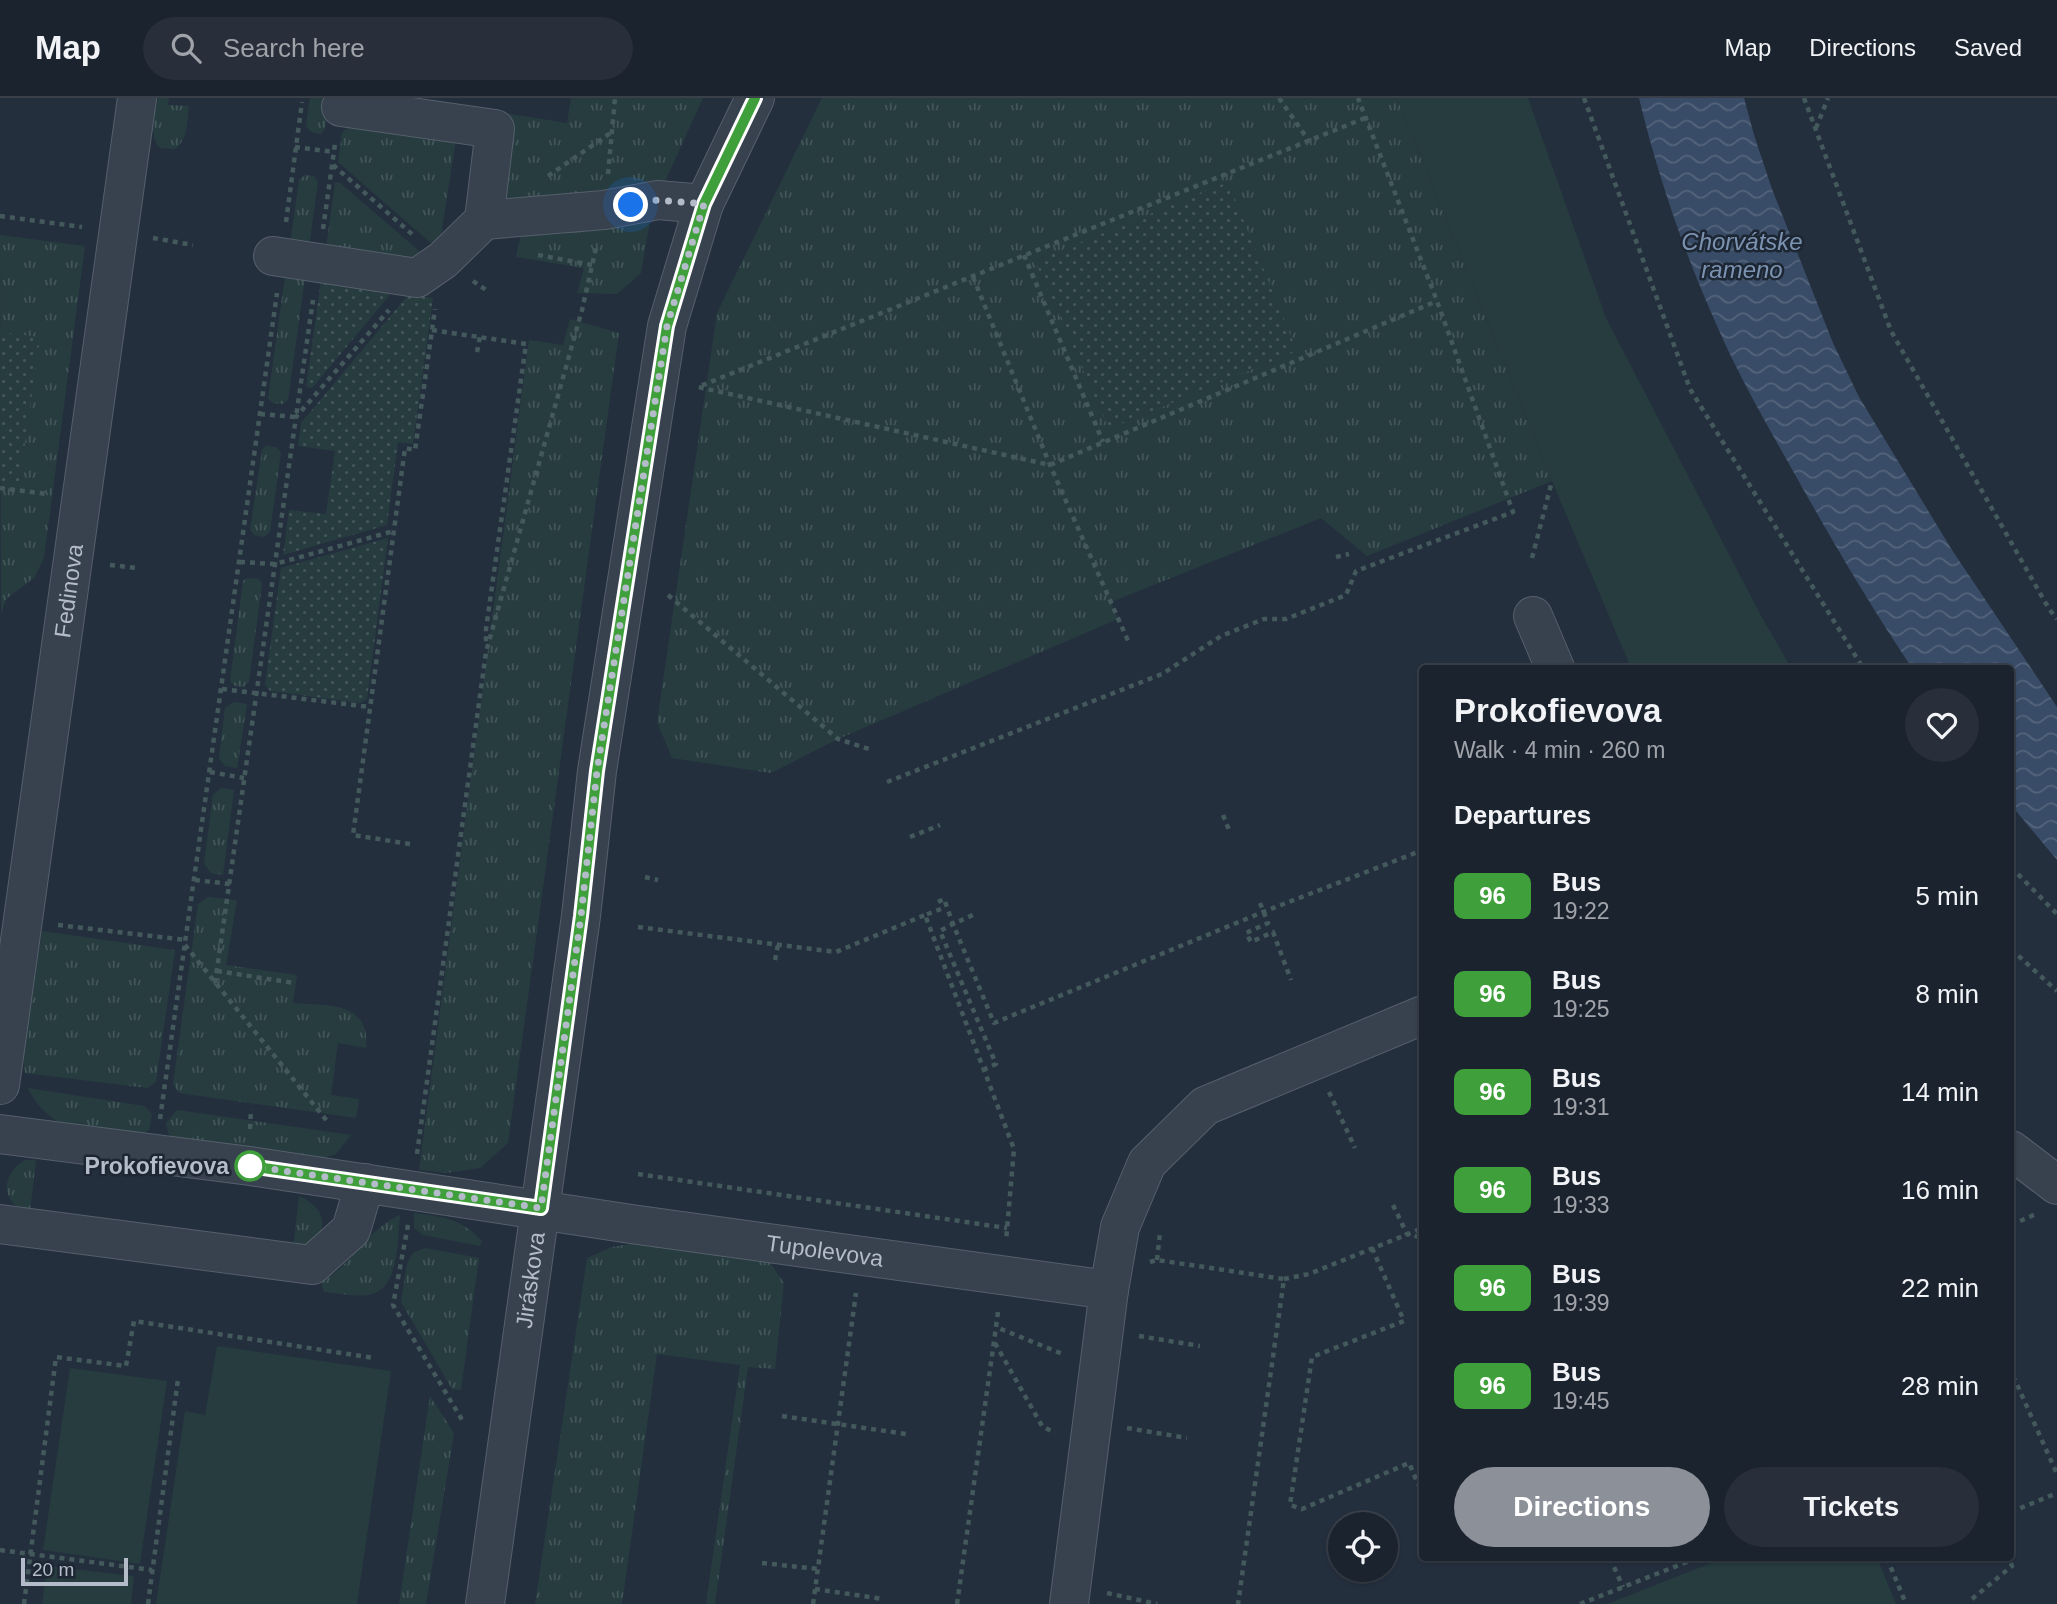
<!DOCTYPE html>
<meta charset="utf-8">
<style>
body{margin:0;font-family:Helvetica,sans-serif;background:#282f3a;color:#f1f3f6;height:100vh;display:flex;flex-direction:column;font-size:26px;white-space:nowrap}
*{box-sizing:border-box;margin:0}
p{font-size:23px;color:#a0a4aa}
.icon{flex:none;width:38px;height:38px;fill:none;stroke:currentColor;stroke-width:2;stroke-linecap:round;stroke-linejoin:round}
.map{position:relative;flex:1;overflow:hidden}
.side{position:absolute;left:1419px;top:567px;width:595px;height:896px;display:flex;flex-direction:column;background:#1b232e;border-radius:7px;box-shadow:0 2px 5px #0004,0 0 0 2px #39404a}
.side>*{flex:none}
.badge{padding:0 14px;border-radius:10px;font-size:24px;line-height:46px}
.controls{position:absolute;left:1328px;top:1414px;display:grid;gap:14px}
.controls a{display:grid;place-items:center;width:70px;height:70px;border-radius:50%;background:#1b232e;box-shadow:0 2px 5px #0004,0 0 0 2px #39404a;font-size:35px}
.scale{position:absolute;left:21px;bottom:18px;width:107px;box-sizing:border-box;padding-left:7px;border:4px solid #b4bcc9;border-top:0;font-size:19px;line-height:24px;white-space:nowrap;color:#b4bcc9;-webkit-text-stroke:5px #1d2633;paint-order:stroke}
.you{position:absolute;width:35px;height:35px;margin:-18px;border:5px solid #fff;border-radius:50%;background:#1a73e8;box-shadow:0 0 0 10px #1a73e833}
.map>.badge{position:absolute;translate:-50% -50%;box-shadow:0 0 0 4px #fff}
h2{padding:0 35px;font-size:26px;line-height:63px}
.round{display:grid;place-items:center;flex:none;width:74px;height:74px;border-radius:37px;background:#282f3a}
.summary{display:flex;align-items:center;justify-content:space-between;height:119px;padding:0 35px}
h1{font-size:33px;font-weight:700;line-height:52px}
.primary-button{display:flex;gap:14px;margin-top:auto;padding:14px 35px}
.primary-button a{flex:1;height:80px;border-radius:42px;background:#8c9099;color:#fff;font-size:28px;font-weight:700;line-height:80px;text-align:center}
.primary-button a+a{background:#282f3a;color:#f1f3f6}
ul{padding:0;list-style:none}
li{display:flex;align-items:center;gap:21px;height:98px;padding:0 35px}
li div{flex:1}
li b{display:block;font-size:26px}
li em{font-style:normal}
li .badge{min-width:77px;font-weight:700;text-align:center}
header{display:flex;align-items:center;gap:42px;box-sizing:border-box;height:98px;padding:0 35px;background:#1b232e;border-bottom:2px solid #39404a}
header strong{font-size:33px}
nav{display:flex;gap:38px;margin-inline-start:auto;font-size:24px}
.search{width:490px;height:63px;background:#282f3a;display:flex;align-items:center;gap:18px;box-sizing:border-box;padding:0 24px;border-radius:38px;color:#a0a4aa;font-size:26px}
.map>svg:first-child{display:block}
.grass{fill:url(#grass-tufts)}
.park{fill:url(#park-dots)}
.pitch{fill:#263c3f}
.water{fill:url(#water-waves)}
.lines{fill:none;stroke-linecap:round;stroke-linejoin:round}
.minor-casing{stroke:#565f6c;stroke-width:40}
.path{stroke:#44595c;stroke-width:4.5;stroke-dasharray:5 5;stroke-linecap:butt}
.minor{stroke:#38414e;stroke-width:38}
.line-casing{stroke:#fff;stroke-width:16}
.line{stroke:#3fa03b;stroke-width:10}
.walk{stroke:#b4bcc9;stroke-width:7;stroke-dasharray:0 12.6}
.stop-dot{fill:#fff;stroke:#3fa03b;stroke-width:3.5}
.labels{text-anchor:middle;dominant-baseline:central;stroke-width:5;stroke-linejoin:round;paint-order:stroke}
.street-label{font-size:23px;fill:#b4bcc9;stroke:#1d2633}
.stop-label{font-size:23px;font-weight:bold;fill:#b4bcc9;stroke:#1d2633;text-anchor:end}
.water-label{font-size:24px;font-style:italic;fill:#7c92b1;stroke:#1d2633}
</style>
<header>
<strong>Map</strong>
<div class="search"><svg class="icon" aria-label="search" viewBox="0 0 24 24"><circle cx="10" cy="10" r="6"/><path d="M15 15l6 6"/></svg>Search here</div>
<nav><a>Map</a><a>Directions</a><a>Saved</a></nav>
</header>
<div class="map">
<svg width="2057" height="1506" viewBox="0 0 2057 1506">
<defs>
<pattern id="grass-tufts" width="24" height="20" patternUnits="userSpaceOnUse" patternTransform="scale(1.75)"><rect width="24" height="20" fill="#263c3f"/><path d="M3 7l-1-3M5 7V3M7 7l1-3M15 17l-1-3M17 17v-4M19 17l1-3" fill="none" stroke="#435659"/></pattern>
<pattern id="park-dots" width="8" height="8" patternUnits="userSpaceOnUse" patternTransform="scale(1.75)"><rect width="8" height="8" fill="#263c3f"/><path d="M2 2h.1M6 6h.1" fill="none" stroke="#435659" stroke-width="1.8" stroke-linecap="round"/></pattern>
<pattern id="water-waves" width="16" height="10" patternUnits="userSpaceOnUse" patternTransform="scale(1.75)"><rect width="16" height="10" fill="#394c67"/><path d="M0 5q4-4 8 0t8 0" fill="none" stroke="#53647b"/></pattern>
</defs>
<rect width="100%" height="100%" fill="#242f3e"/>
<g class="grass">
<path d="M158,0H169L168,7L189,8C187,23 188,42 175,51L160,50C148,36 155,17 158,0Z"/>
<path d="M310,0H330L325,31L320,36L311,34L306,28Z"/>
<path d="M571,0H703L652,112L641,175L617,196L577,195L584,170L516,159L527,110L498,108L504,15L567,25Z"/>
<path d="M822,0H1397L1552,383L1367,458L1321,420L1111,504L1118,521L838,641L771,675L672,660L657,624L717,215Z"/>
<path d="M352,26L456,41L441,138L432,146L338,64L342,35Z"/>
<path d="M305,77L314,78L318,84L309,149L290,146L299,82Z"/>
<path d="M335,84L340,85L425,158L423,166L326,151Z"/>
<path d="M0,137L85,148L44,460L34,480L6,501L1,516Z"/>
<path d="M285,178L305,180L288,302L283,306L272,305L268,300Z"/>
<path d="M570,221L619,235L508,1045L480,1070L446,1075L419,1072L529,242L563,247Z"/>
<path d="M266,348L276,349L281,354L270,434L264,439L254,437L250,432L262,352Z"/>
<path d="M247,480L259,481L262,486L249,584L243,589L235,588L230,583L243,483Z"/>
<path d="M234,604L247,606L237,670L225,668L219,660L225,610Z"/>
<path d="M221,690L234,692L223,777L211,775L204,765L213,697Z"/>
<path d="M208,799L237,802L226,867L297,877L293,905C325,908 371,902 366,950L338,945L331,997L359,1001L356,1020L179,995L173,986L198,806Z"/>
<path d="M42,833L175,852L156,984L147,990L25,975L23,957Z"/>
<path d="M28,990L144,1008L152,1016L149,1032L140,1038L61,1025C45,1017 36,1006 28,990Z"/>
<path d="M177,1012L351,1037L336,1056L321,1061L174,1043L168,1034L166,1025Z"/>
<path d="M25,1062H36L30,1114C0,1107 0,1076 25,1062Z"/>
<path d="M299,1098C315,1105 326,1117 321,1134C319,1140 316,1145 310,1148C305,1150 298,1151 293,1152Z"/>
<path d="M414,1115C444,1119 460,1120 482,1143L480,1148L423,1137L414,1130Z"/>
<path d="M400,1117C397,1143 400,1192 368,1197C354,1199 338,1195 324,1194L321,1184C352,1168 367,1131 400,1117Z"/>
<path d="M637,1145L770,1165L784,1185L775,1271L748,1269L715,1506H706L740,1267L657,1256L622,1506H535L587,1160L612,1149Z"/>
<path d="M425,1150L479,1160L461,1292L452,1291L401,1204L407,1165L413,1155Z"/>
<path d="M430,1298L454,1335L426,1506H399Z"/>
</g>
<g class="park">
<path d="M1228,84L1297,253L1109,331L1035,163Z"/>
<path d="M321,183L389,192V198L312,290L306,289Z"/>
<path d="M409,196L433,200L413,346L398,344L387,427L283,457L289,412L326,416L335,353L298,348L301,325Z"/>
<path d="M0,234L40,239L19,388L0,384Z"/>
<path d="M388,440L367,601L360,605L270,593L265,586L281,470Z"/>
</g>
<g class="pitch">
<path d="M1397,0H1528L1606,220L1759,514L1791,570H1631L1552,383Z"/>
<path d="M217,1248L391,1273L357,1506H156L185,1313L205,1317Z"/>
<path d="M70,1270L167,1283L140,1466L43,1452Z"/>
<path d="M1724,1460H1877L1896,1506H1607Z"/>
<path d="M47,1468L134,1478L131,1506H42Z"/>
</g>
<path class="water" d="M1639,0H1744L1754,37L1772,91L1833,245L1859,299L1952,452L2057,609V762L2011,707V570H1912C1873,512 1837,451 1802,389C1773,337 1742,285 1718,230C1685,157 1658,79 1639,0Z"/>
<g class="lines">
<g class="minor-casing">
<g id="minor">
<path d="M484,122L604,112L658,102L704,106"/>
<path d="M273,158L417,180L443,162L484,122L495,31L341,9"/>
<path d="M1533,518L1555,570"/>
<path id="s1" d="M0,987L137,0"/>
<path id="s2" d="M0,1036L250,1068L631,1126L1109,1192"/>
<path d="M2011,1052L2057,1087"/>
<path d="M0,1126L312,1167L351,1132L365,1085"/>
<path id="s3" d="M485,1506L581,818L597,673L667,228L704,106L755,0"/>
<path d="M1069,1506L1109,1192L1120,1129L1147,1065L1205,1008L1423,917"/>
</g>
</g>
<g class="path">
<path d="M1279,0L1309,43"/>
<path d="M1584,0L1690,291L1863,570"/>
<path d="M1804,0L1891,233L2049,511L2057,521"/>
<path d="M1365,20L698,289L1050,367L1437,203"/>
<path d="M1816,30L1828,0"/>
<path d="M295,49L334,54"/>
<path d="M333,67L413,137"/>
<path d="M608,76L615,0"/>
<path d="M548,78L612,34"/>
<path d="M0,118L82,129"/>
<path d="M286,124L302,4"/>
<path d="M323,131L335,46"/>
<path d="M153,140L193,147"/>
<path d="M538,157L592,167"/>
<path d="M1024,157L1103,344"/>
<path d="M973,179L1050,367L1129,545"/>
<path d="M473,183L489,194"/>
<path d="M432,232L526,246L486,531V546"/>
<path d="M477,254L480,238"/>
<path d="M260,316L296,319L313,202"/>
<path d="M0,390L47,396"/>
<path d="M1336,459L1349,456"/>
<path d="M1532,460L1552,383"/>
<path d="M240,464L275,466L394,433"/>
<path d="M110,467L137,470"/>
<path d="M668,497L838,641L872,652"/>
<path d="M222,591L370,609"/>
<path d="M210,674L244,680"/>
<path d="M887,684L1162,576L1221,538L1264,521H1286L1346,497L1356,473L1513,414L1437,203L1358,0"/>
<path d="M1223,717L1229,732"/>
<path d="M910,739L940,727"/>
<path d="M410,746L353,737L405,350L415,352L435,211"/>
<path d="M2011,769L2057,816"/>
<path d="M645,779L658,782"/>
<path d="M195,782L230,786"/>
<path d="M938,804L944,801L953,826L975,816"/>
<path d="M1260,805L1268,825L1246,835L1251,844L1273,834L1291,882"/>
<path d="M941,811L925,817L1014,1051L1006,1143"/>
<path d="M58,827L186,842"/>
<path d="M638,829L836,854L925,817"/>
<path d="M185,847L327,1023"/>
<path d="M2011,851L2057,893"/>
<path d="M775,862L778,847"/>
<path d="M217,873L294,885"/>
<path d="M215,885L296,319L389,212"/>
<path d="M983,972L996,966L940,833L953,826L994,925L1263,814L1423,752"/>
<path d="M1329,994L1355,1050"/>
<path d="M160,1021L277,195"/>
<path d="M250,1031L251,1011"/>
<path d="M417,1056L486,554L582,212L596,150"/>
<path d="M638,1076L1007,1130"/>
<path d="M1393,1107L1407,1136L1423,1140"/>
<path d="M408,1127L393,1207L464,1325"/>
<path d="M2011,1127L2036,1116"/>
<path d="M1372,1150L1404,1223L1312,1259L1290,1407L1302,1411L1409,1365L1423,1397"/>
<path d="M1157,1162L1160,1135"/>
<path d="M1150,1164L1157,1162L1284,1181L1238,1506"/>
<path d="M1284,1181L1309,1176L1423,1130"/>
<path d="M998,1214L996,1229L1065,1257"/>
<path d="M1139,1238L1200,1248"/>
<path d="M995,1245L1042,1328L1055,1335"/>
<path d="M2011,1284L2015,1282L2057,1376"/>
<path d="M782,1318L906,1336"/>
<path d="M1127,1330L1187,1340"/>
<path d="M2011,1414L2057,1395"/>
<path d="M0,1452L152,1472"/>
<path d="M1610,1460L1623,1489"/>
<path d="M1887,1460L1906,1506"/>
<path d="M762,1465L818,1471"/>
<path d="M815,1491L883,1501"/>
<path d="M1107,1495L1157,1506"/>
<path d="M1972,1501L2012,1468L2009,1460"/>
<path d="M24,1506L56,1259L126,1268L134,1223L374,1260"/>
<path d="M148,1506L178,1281"/>
<path d="M813,1506L856,1195"/>
<path d="M957,1506L996,1229"/>
<path d="M1580,1506L1697,1460"/>
</g>
<use href="#minor" class="minor"/>
</g>
<g class="lines">
<g class="line-casing">
<path id="line" d="M250,1068L541,1110L581,818L597,673L667,228L704,106L755,0"/>
</g>
<use href="#line" class="line"/>
<path class="walk" d="M250,1068L541,1110L581,818L597,673L667,228L704,106L658,102L631,107"/>
</g>
<circle class="stop-dot" cx="250" cy="1068" r="14"/>
<g class="labels">
<g class="street-label">
<text stroke="none"><textPath href="#s1" startOffset="499">Fedinova</textPath></text>
<text stroke="none"><textPath href="#s2" startOffset="833">Tupolevova</textPath></text>
<text stroke="none"><textPath href="#s3" startOffset="327">Jiráskova</textPath></text>
</g>
<g class="stop-label">
<text x="229" y="1068">Prokofievova</text>
</g>
<g class="water-label">
<text x="1742" y="143">Chorvátske<tspan x="1742" dy="28">rameno</tspan></text>
</g>
</g>
</svg>
<div class="controls">
<a><svg class="icon" aria-label="locate" viewBox="0 0 24 24"><circle cx="12" cy="12" r="6"/><path d="M12 2v4M12 18v4M2 12h4M18 12h4"/></svg></a>
</div>
<div class="scale">20 m</div>
<div class="you" style="left:631px;top:107px"></div>
<section class="side">
<div class="summary"><div><h1>Prokofievova</h1><p>Walk · 4 min · 260 m</p></div><a class="round"><svg class="icon" aria-label="heart" viewBox="0 0 24 24"><path d="M12 20l-8-8c-3-5 5-10 8-4 3-6 11-1 8 4z"/></svg></a></div>
<h2>Departures</h2>
<ul>
<li><span class="badge" style="background:#3fa03b;color:#fff">96</span><div><b>Bus</b><p>19:22</p></div><em>5 min</em></li>
<li><span class="badge" style="background:#3fa03b;color:#fff">96</span><div><b>Bus</b><p>19:25</p></div><em>8 min</em></li>
<li><span class="badge" style="background:#3fa03b;color:#fff">96</span><div><b>Bus</b><p>19:31</p></div><em>14 min</em></li>
<li><span class="badge" style="background:#3fa03b;color:#fff">96</span><div><b>Bus</b><p>19:33</p></div><em>16 min</em></li>
<li><span class="badge" style="background:#3fa03b;color:#fff">96</span><div><b>Bus</b><p>19:39</p></div><em>22 min</em></li>
<li><span class="badge" style="background:#3fa03b;color:#fff">96</span><div><b>Bus</b><p>19:45</p></div><em>28 min</em></li>
</ul>
<div class="primary-button"><a>Directions</a><a>Tickets</a></div>
</section>
</div>
